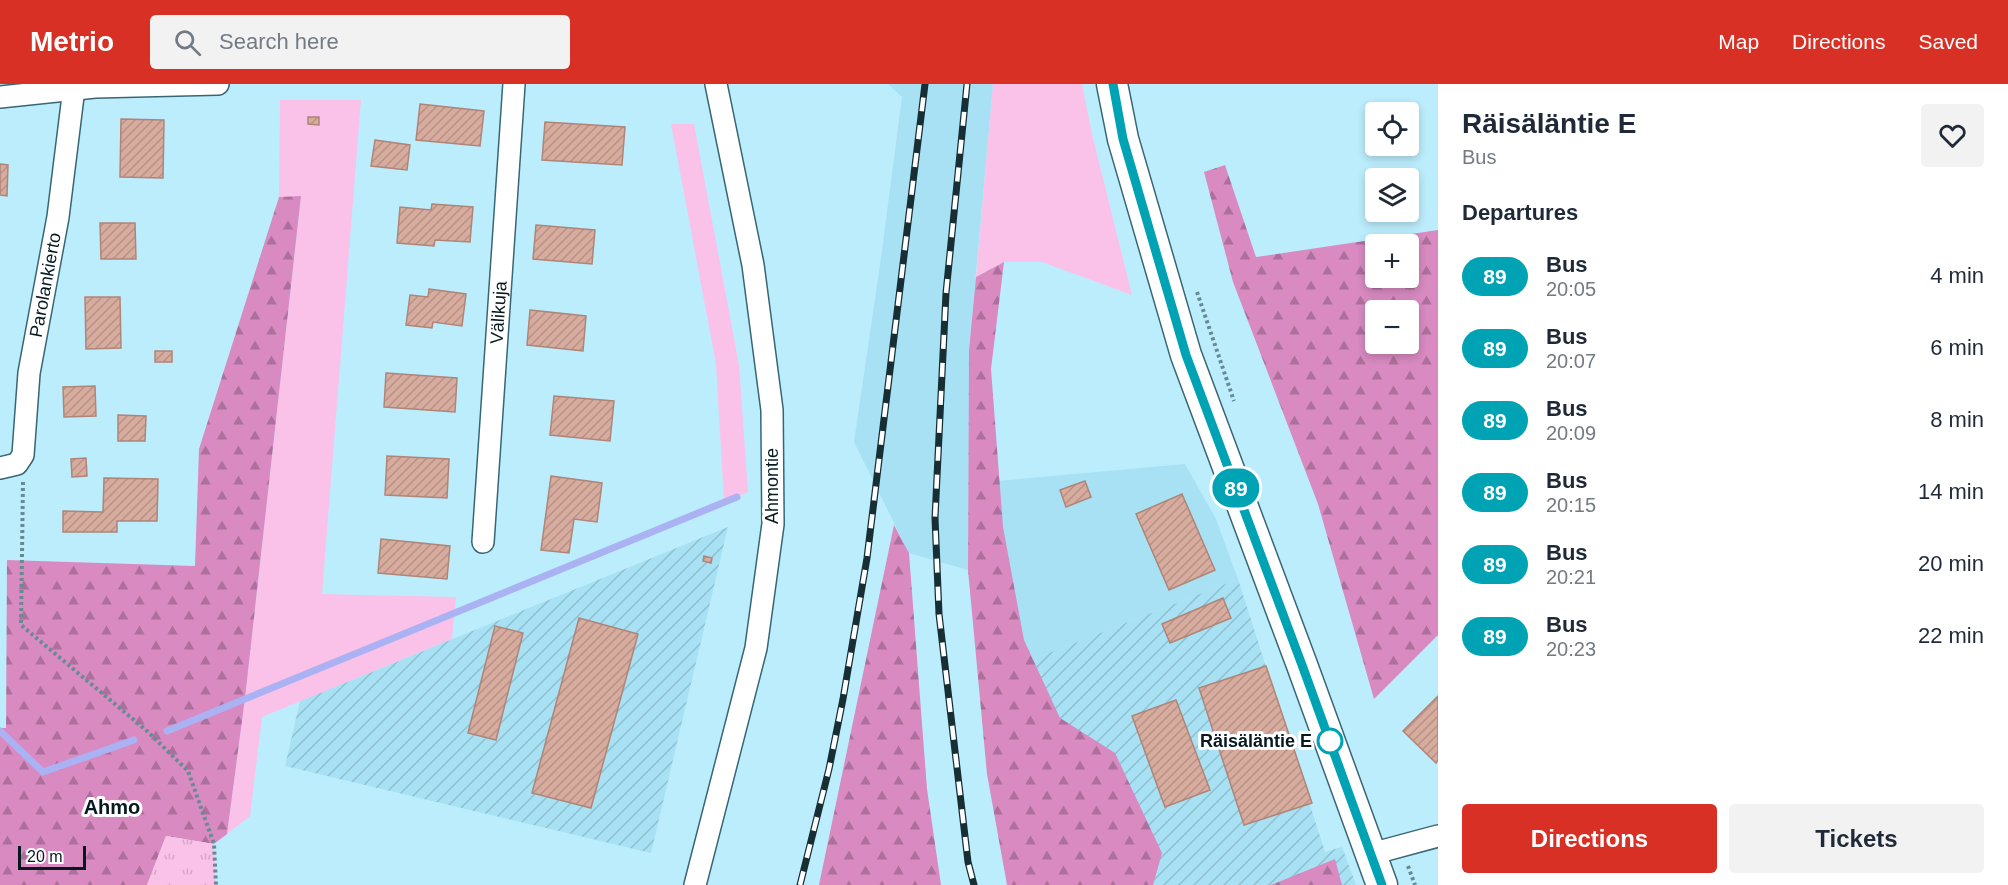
<!DOCTYPE html>
<meta charset="utf-8">
<style>
body{margin:0;font-family:Arial,sans-serif;background:#f2f2f3;color:#1f2937;height:100vh;display:flex;flex-direction:column;font-size:22px;white-space:nowrap}
*{box-sizing:border-box;margin:0}
p{font-size:20px;color:#747a83}
.icon{flex:none;width:33px;height:33px;fill:none;stroke:currentColor;stroke-width:2;stroke-linecap:round;stroke-linejoin:round}
.map{position:relative;flex:1;overflow:hidden}
.sheet{display:flex;flex-direction:column;background:#fff;width:570px}
.sheet>*{flex:none}
.badge{padding:0 12px;border-radius:20px;font-size:21px;line-height:39px}
.tools{position:absolute;left:1365px;top:18px;display:grid;gap:12px}
.tools a{display:grid;place-items:center;width:54px;height:54px;border-radius:6px;background:#fff;box-shadow:0 3px 9px #0003;font-size:30px}
.scale{position:absolute;left:18px;bottom:15px;width:68px;box-sizing:border-box;padding-left:6px;border:3px solid #05191e;border-top:0;font-size:16px;line-height:21px;white-space:nowrap;color:#05191e;-webkit-text-stroke:4px #fff;paint-order:stroke}
.map>.badge{position:absolute;translate:-50% -50%;box-shadow:0 0 0 3px #fff}
h2{padding:0 24px;font-size:22px;line-height:54px}
.round{display:grid;place-items:center;flex:none;width:63px;height:63px;border-radius:6px;background:#f2f2f3}
.head{display:flex;align-items:center;justify-content:space-between;height:102px;padding:0 24px}
h1{font-size:28px;font-weight:700;line-height:45px}
.primary-button{display:flex;gap:12px;margin-top:auto;padding:12px 24px}
.primary-button a{flex:1;height:69px;border-radius:6px;background:#d93025;color:#fff;font-size:24px;font-weight:700;line-height:69px;text-align:center}
.primary-button a+a{background:#f2f2f3;color:#1f2937}
ul{padding:0;list-style:none}
li{display:flex;align-items:center;gap:18px;height:72px;padding:0 24px}
li div{flex:1}
li b{display:block;font-size:22px}
li em{font-style:normal}
li .badge{min-width:66px;font-weight:700;text-align:center}
header{display:flex;align-items:center;gap:36px;box-sizing:border-box;height:84px;padding:0 30px;background:#d93025;color:#fff}
header strong{font-size:28px}
nav{display:flex;gap:33px;margin-inline-start:auto;font-size:21px}
.search{width:420px;height:54px;background:#f2f2f3;display:flex;align-items:center;gap:15px;box-sizing:border-box;padding:0 21px;border-radius:6px;color:#747a83;font-size:22px}
main{display:flex;flex:1;min-height:0}
.map>svg:first-child{display:block}
.built{fill:#a7e1f3}
.industrial{fill:url(#industrial-furrows)}
.grass{fill:#fac2e8}
.forest{fill:url(#forest-firs);fill-rule:evenodd}
.park{fill:url(#park-tufts)}
.lines{fill:none;stroke-linecap:round;stroke-linejoin:round}
.stream{stroke:#aab2f3;stroke-width:7}
.building{fill:url(#building-hatch);stroke:#af8578;stroke-width:1.5}
.street-casing{stroke:#386674;stroke-width:24}
.secondary-casing{stroke:#386674;stroke-width:33}
.path{stroke:#678a95;stroke-width:4;stroke-dasharray:3 3;stroke-linecap:butt}
.street{stroke:#fff;stroke-width:21}
.secondary{stroke:#fff;stroke-width:30}
.rail-casing{stroke:#172e34;stroke-width:7}
.rail{stroke:#fff;stroke-width:4.5;stroke-dasharray:14;stroke-linecap:butt}
.line-casing{stroke:#fff;stroke-width:14}
.line{stroke:#00a3b4;stroke-width:9}
.stop-dot{fill:#fff;stroke:#00a3b4;stroke-width:3}
.labels{text-anchor:middle;dominant-baseline:central;stroke-width:6;stroke-linejoin:round;paint-order:stroke}
.street-label{font-size:18px;fill:#05191e;stroke:#fff}
.stop-label{font-size:18px;font-weight:bold;fill:#05191e;stroke:#fff;text-anchor:end}
.neighbourhood-label{font-size:20px;font-weight:bold;fill:#05191e;stroke:#fff}
</style>
<header>
<strong>Metrio</strong>
<div class="search"><svg class="icon" aria-label="search" viewBox="0 0 24 24"><circle cx="10" cy="10" r="6"/><path d="M15 15l6 6"/></svg>Search here</div>
<nav><a>Map</a><a>Directions</a><a>Saved</a></nav>
</header>
<main>
<div class="map">
<svg width="1438" height="801" viewBox="0 0 1438 801">
<defs>
<pattern id="industrial-furrows" width="10" height="10" patternUnits="userSpaceOnUse" patternTransform="scale(1.5)"><rect width="10" height="10" fill="#a7e1f3"/><path d="M-1 1l2-2M0 10L10 0M9 11l2-2" fill="none" stroke="#8ec0d0"/></pattern>
<pattern id="forest-firs" width="22" height="20" patternUnits="userSpaceOnUse" patternTransform="scale(1.5)"><rect width="22" height="20" fill="#d88ac1"/><path d="M5 1l3.5 6h-7zM16 11l3.5 6h-7z" fill="#ad709c"/></pattern>
<pattern id="park-tufts" width="24" height="20" patternUnits="userSpaceOnUse" patternTransform="scale(1.5)"><rect width="24" height="20" fill="#fac2e8"/><path d="M3 7l-1-3M5 7V3M7 7l1-3M15 17l-1-3M17 17v-4M19 17l1-3" fill="none" stroke="#d5a6c7"/></pattern>
<pattern id="building-hatch" width="6" height="6" patternUnits="userSpaceOnUse" patternTransform="scale(1.5)"><rect width="6" height="6" fill="#d7ab9d"/><path d="M-1 1l2-2M0 6l6-6M5 7l2-2" fill="none" stroke="#b79387"/></pattern>
</defs>
<rect width="100%" height="100%" fill="#bcedfd"/>
<g class="built">
<path d="M888,0H993L969,266L968,486L909,469L854,358L881,174L902,13Z"/>
<path d="M1185,380L1216,435L1238,495L1006,586L998,397Z"/>
</g>
<g class="industrial">
<path d="M728,443L651,769L285,682L300,617Z"/>
<path d="M1238,495L1325,768L1342,763L1356,801H1055L1006,586Z"/>
</g>
<g class="grass">
<path d="M993,0H1082L1092,50L1132,211L1042,178H1004L976,193Z"/>
<path d="M280,16H361L322,510L456,513L452,555L262,633L250,732L227,750L245,614L301,113H279Z"/>
<path d="M671,40H694L739,281L748,408L724,418L716,280Z"/>
</g>
<g class="forest">
<path d="M1225,81L1256,173L1438,146V551L1374,615L1318,420L1233,198L1204,88ZM1376,160H1408V194H1376ZM1376,226H1408V260H1376Z"/>
<path d="M301,112L245,614L227,750L214,760L166,752L147,801H0V644H6L7,476L195,482L199,365L279,113Z"/>
<path d="M1004,178L991,285L1003,443L1024,556L1060,634L1115,669L1162,769L1153,801H1007L987,690L968,486L969,266L976,193Z"/>
<path d="M894,441L909,469L927,705L941,801H819Z"/>
<path d="M1335,775L1342,801H1271Z"/>
</g>
<path class="park" d="M166,752L214,760L216,801H147Z"/>
<g class="lines">
<g class="stream">
<path d="M0,647L43,688L134,656"/>
<path d="M167,647L737,413"/>
</g>
</g>
<g class="building">
<path d="M420,20L484,27L480,62L416,56Z"/>
<path d="M308,33H319V41L308,40Z"/>
<path d="M121,35L164,36L163,94L120,93Z"/>
<path d="M545,38L625,43L622,81L542,76Z"/>
<path d="M375,56L410,61L407,86L371,82Z"/>
<path d="M0,80L8,81L7,112L0,111Z"/>
<path d="M432,120L473,123L470,158L435,156L434,162L397,159L400,123L431,126Z"/>
<path d="M100,139H135L136,175H101Z"/>
<path d="M536,141L595,146L592,180L533,175Z"/>
<path d="M429,205L466,210L462,242L433,238L432,244L406,241L410,211L428,213Z"/>
<path d="M85,213H120L121,264L86,265Z"/>
<path d="M530,226L586,232L583,267L527,261Z"/>
<rect x="155" y="267" width="17" height="11"/>
<path d="M386,289L457,294L455,328L384,323Z"/>
<path d="M95,302L96,332L64,333L63,303Z"/>
<path d="M554,312L614,317L610,357L550,351Z"/>
<path d="M118,331L146,332L145,357H118Z"/>
<path d="M387,372L449,375L447,414L385,411Z"/>
<path d="M86,374L87,392L72,393L71,375Z"/>
<path d="M551,392L602,399L597,438L574,435L569,469L541,466Z"/>
<path d="M104,394L158,395L157,437H117V448H63V427L103,428Z"/>
<path d="M1085,397L1091,413L1066,423L1060,406Z"/>
<path d="M1182,410L1215,486L1169,506L1136,430Z"/>
<path d="M381,455L450,462L447,495L378,489Z"/>
<path d="M704,472L712,474L711,479L703,477Z"/>
<path d="M1223,514L1231,534L1170,559L1162,540Z"/>
<path d="M579,534L638,550L591,724L532,709Z"/>
<path d="M495,542L523,549L496,656L468,649Z"/>
<path d="M1266,582L1312,719L1244,741L1199,604Z"/>
<path d="M1438,612V676L1436,679L1403,647Z"/>
<path d="M1176,616L1210,706L1165,723L1132,632Z"/>
</g>
<g class="lines">
<g class="street-casing">
<g id="street">
<path d="M0,13L95,3L218,0"/>
<path id="s1" d="M0,384L17,380L23,371L29,289L58,133L74,4"/>
<path id="s2" d="M483,458L514,0"/>
<path d="M1371,770L1438,752"/>
<path d="M695,801L756,564L773,440L772,326L753,181L716,0"/>
</g>
</g>
<g class="secondary-casing">
<path id="secondary" d="M1112,0L1123,55L1186,271L1302,581L1382,801"/>
</g>
<g class="path">
<path d="M1197,208L1234,317"/>
<path d="M23,398L21,541L147,647L188,687L214,760L216,801"/>
<path d="M1408,782L1415,801"/>
</g>
<use href="#street" class="street"/>
<use href="#secondary" class="secondary"/>
<g class="rail-casing">
<g id="rail">
<path d="M967,0L946,209L935,434L939,530L968,778L974,801"/>
<path d="M800,801L829,685L843,615L867,474L925,0"/>
</g>
</g>
<use href="#rail" class="rail"/>
</g>
<g class="lines">
<g class="line-casing">
<path id="line" d="M1113,0L1123,55L1186,271L1302,581L1382,801"/>
</g>
<use href="#line" class="line"/>
</g>
<circle class="stop-dot" cx="1330" cy="657" r="12"/>
<g class="labels">
<g class="street-label">
<text stroke="none"><textPath href="#s1" startOffset="200">Parolankierto</textPath></text>
<text stroke="none"><textPath href="#s2" startOffset="230">Välikuja</textPath></text>
<text transform="translate(772 402) rotate(-90)">Ahmontie</text>
</g>
<g class="stop-label">
<text x="1312" y="657">Räisäläntie E</text>
</g>
<g class="neighbourhood-label">
<text x="112" y="723">Ahmo</text>
</g>
</g>
</svg>
<div class="tools">
<a><svg class="icon" aria-label="locate" viewBox="0 0 24 24"><circle cx="12" cy="12" r="6"/><path d="M12 2v4M12 18v4M2 12h4M18 12h4"/></svg></a>
<a><svg class="icon" aria-label="layers" viewBox="0 0 24 24"><path d="M12 4l9 5-9 5-9-5zM3 14l9 5 9-5"/></svg></a>
<a>+</a>
<a>−</a>
</div>
<div class="scale">20 m</div>
<b class="badge" style="left:1236px;top:404px;background:#00a3b4;color:#fff">89</b>
</div>
<section class="sheet">
<div class="head"><div><h1>Räisäläntie E</h1><p>Bus</p></div><a class="round"><svg class="icon" aria-label="heart" viewBox="0 0 24 24"><path d="M12 20l-8-8c-3-5 5-10 8-4 3-6 11-1 8 4z"/></svg></a></div>
<h2>Departures</h2>
<ul>
<li><span class="badge" style="background:#00a3b4;color:#fff">89</span><div><b>Bus</b><p>20:05</p></div><em>4 min</em></li>
<li><span class="badge" style="background:#00a3b4;color:#fff">89</span><div><b>Bus</b><p>20:07</p></div><em>6 min</em></li>
<li><span class="badge" style="background:#00a3b4;color:#fff">89</span><div><b>Bus</b><p>20:09</p></div><em>8 min</em></li>
<li><span class="badge" style="background:#00a3b4;color:#fff">89</span><div><b>Bus</b><p>20:15</p></div><em>14 min</em></li>
<li><span class="badge" style="background:#00a3b4;color:#fff">89</span><div><b>Bus</b><p>20:21</p></div><em>20 min</em></li>
<li><span class="badge" style="background:#00a3b4;color:#fff">89</span><div><b>Bus</b><p>20:23</p></div><em>22 min</em></li>
</ul>
<div class="primary-button"><a>Directions</a><a>Tickets</a></div>
</section>
</main>
